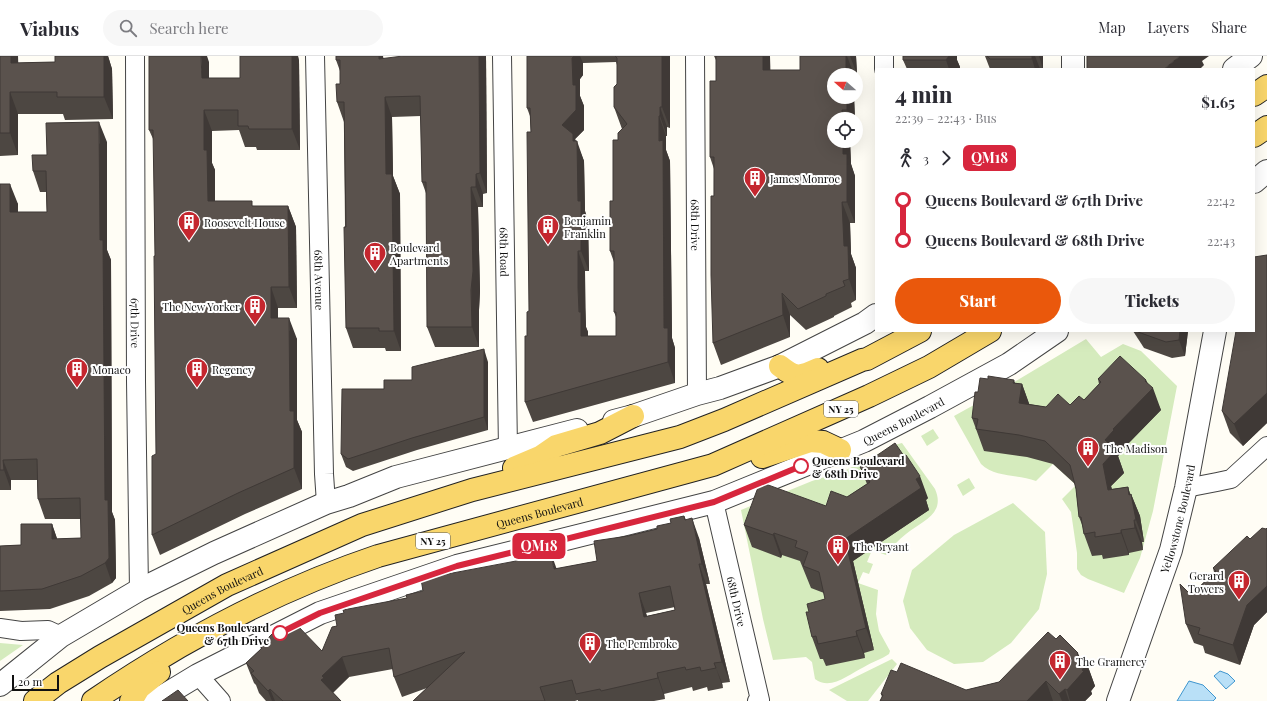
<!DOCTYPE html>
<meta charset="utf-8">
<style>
body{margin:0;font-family:"Playfair Display",serif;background:#f7f7f7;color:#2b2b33;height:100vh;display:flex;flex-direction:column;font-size:15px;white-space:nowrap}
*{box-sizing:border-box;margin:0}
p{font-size:13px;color:#7c7c81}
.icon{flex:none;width:22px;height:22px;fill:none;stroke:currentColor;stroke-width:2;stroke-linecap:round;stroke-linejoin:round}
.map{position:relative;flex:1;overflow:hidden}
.drawer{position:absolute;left:875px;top:12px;width:380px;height:264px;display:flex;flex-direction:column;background:#fff;border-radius:0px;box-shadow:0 4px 16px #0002}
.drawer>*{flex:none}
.badge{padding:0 8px;border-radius:6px;font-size:14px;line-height:26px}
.needle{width:26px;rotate:291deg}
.tools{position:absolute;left:827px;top:12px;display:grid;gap:8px}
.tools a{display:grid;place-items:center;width:36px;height:36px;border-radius:50%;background:#fff;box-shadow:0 4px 16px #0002;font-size:20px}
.scale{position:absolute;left:12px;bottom:10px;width:47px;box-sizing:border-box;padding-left:4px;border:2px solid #111;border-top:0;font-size:11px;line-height:14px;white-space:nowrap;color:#111;-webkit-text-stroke:3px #fff;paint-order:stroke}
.map>.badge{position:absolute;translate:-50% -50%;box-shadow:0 0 0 2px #fff}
.legs{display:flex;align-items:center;gap:6px;height:44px;padding:0 20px;font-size:13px}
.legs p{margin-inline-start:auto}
.summary{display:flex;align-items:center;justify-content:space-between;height:68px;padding:0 20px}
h1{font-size:22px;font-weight:800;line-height:30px}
.action{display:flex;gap:8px;margin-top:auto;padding:8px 20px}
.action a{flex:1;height:46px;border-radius:24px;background:#ea580c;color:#fff;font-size:16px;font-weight:800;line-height:46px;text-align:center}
.action a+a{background:#f7f7f7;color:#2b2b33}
ul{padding:0 20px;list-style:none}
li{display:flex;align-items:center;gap:14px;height:40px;font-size:15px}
li i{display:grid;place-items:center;width:6px;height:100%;margin:0 5px;background:currentColor}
li i::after{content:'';width:10px;height:10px;margin:-5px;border:3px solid;border-radius:50%;background:#fff}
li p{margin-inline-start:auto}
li:first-child i{background:linear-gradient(#0000 50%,currentColor 0)}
li:last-child i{background:linear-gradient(currentColor 50%,#0000 0)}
header{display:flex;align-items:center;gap:24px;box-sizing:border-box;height:56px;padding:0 20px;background:#fff;border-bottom:1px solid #e1e1e2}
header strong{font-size:19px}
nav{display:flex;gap:22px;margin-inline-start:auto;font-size:14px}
.search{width:280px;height:36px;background:#f7f7f7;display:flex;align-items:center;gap:10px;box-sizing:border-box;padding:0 14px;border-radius:22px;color:#7c7c81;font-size:15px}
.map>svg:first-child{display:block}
.green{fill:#d5ebbd}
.water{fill:#b9e0f7;stroke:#3f96cf}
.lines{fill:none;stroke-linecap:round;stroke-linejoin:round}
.minor-casing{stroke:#444;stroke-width:20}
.tertiary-casing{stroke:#444;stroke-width:24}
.primary-casing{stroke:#222;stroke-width:24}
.minor{stroke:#fff;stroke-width:18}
.tertiary{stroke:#fff;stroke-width:22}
.primary{stroke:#f9d66b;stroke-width:22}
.wall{fill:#4d4742;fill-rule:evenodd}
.shaded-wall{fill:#3f3936}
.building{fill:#5a524d;stroke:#3f3936;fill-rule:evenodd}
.line-1-casing{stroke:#fff;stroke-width:9}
.line-1{stroke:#d7263d;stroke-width:6}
.stop-1-dot{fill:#fff;stroke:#d7263d;stroke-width:2}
.labels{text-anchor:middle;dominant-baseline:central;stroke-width:4;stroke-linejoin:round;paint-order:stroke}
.shield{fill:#fff;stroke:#585858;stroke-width:1}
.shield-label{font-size:10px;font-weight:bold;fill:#111}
.poi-label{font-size:11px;fill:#111;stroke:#fff;text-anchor:start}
.street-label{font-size:11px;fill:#111;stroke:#fff}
.stop-label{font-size:11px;font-weight:bold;fill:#111;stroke:#fff;text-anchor:start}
</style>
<header>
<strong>Viabus</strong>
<div class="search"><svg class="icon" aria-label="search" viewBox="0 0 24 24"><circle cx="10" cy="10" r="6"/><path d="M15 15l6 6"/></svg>Search here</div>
<nav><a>Map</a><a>Layers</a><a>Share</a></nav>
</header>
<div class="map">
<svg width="1267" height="645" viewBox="0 0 1267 645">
<rect width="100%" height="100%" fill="#fffdf5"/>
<g class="green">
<path d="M1086,283L1101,301L1123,288L1141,295L1177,330L1153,455L1140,502L1124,537L1088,523L1081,519L1077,513V497L1071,456L1062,443L1076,429L1053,408L1036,425C1018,418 995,422 981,408L954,360L1001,334Z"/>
<path d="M933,373L939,382L927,390L921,380Z"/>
<path d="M902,387L935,433C946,458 922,465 906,478C898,484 892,491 886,499L872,494L867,506L873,508L869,518L863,516L858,527L878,534L876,558L879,575L890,595L889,598C882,603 872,606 864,611C849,618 831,635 815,623L812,606L806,601L773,604L763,563L741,454L812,425L846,414L898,388Z"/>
<path d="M969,422L975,432L963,440L957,429Z"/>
<path d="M1013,447L1045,476L1047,518L1039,553L1011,587L983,606L954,608L927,594L910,572L903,545L912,514L954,479Z"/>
<path d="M0,587L23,589L0,605Z"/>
<path d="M892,603L897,608L868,645H847L829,634Z"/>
</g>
<g class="water">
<path d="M1220,615L1228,618L1235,625L1226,633L1214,620Z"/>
<path d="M1189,625L1203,629L1216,642L1213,645H1177Z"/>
</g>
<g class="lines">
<g class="minor-casing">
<g id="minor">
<path id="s1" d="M135,0L136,325L139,534"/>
<path id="s2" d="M315,0L324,418L326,447"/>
<path id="s3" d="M502,0L508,393"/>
<path id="s4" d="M695,0L697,338"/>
<path d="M884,0V13"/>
<path d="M1186,432L1217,426L1231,423L1267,390"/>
<path id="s5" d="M714,446L760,644L757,645"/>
<path d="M0,572L21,575L48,574L61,580"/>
<path d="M198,619L221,645"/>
</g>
</g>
<g class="tertiary-casing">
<g id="tertiary">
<path d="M1073,0V13"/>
<path d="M1234,13L1251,0"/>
<path d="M1254,126L1267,115"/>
<path d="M614,365L633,360L697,338L720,332L780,310L865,267L876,259"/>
<path d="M0,629L61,580L139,534L214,497L326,447L349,440L396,421L577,374"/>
<path id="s6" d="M155,645L198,619L320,557L457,510L714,446L864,385L930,351L1009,308L1057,275"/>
<path id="s7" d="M1118,645L1171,494L1186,432L1215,275"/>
</g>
</g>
<g class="primary-casing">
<g id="primary">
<path d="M1254,39L1267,30"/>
<path d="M1254,80L1267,71"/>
<path d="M780,310C796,323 800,321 818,313"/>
<path d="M762,401L810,385L823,386L840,394"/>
<path d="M514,412L540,401L556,390L600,377L633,360"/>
<path id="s8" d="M35,645L58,627L100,601L227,529L362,469L472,434L680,381L724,364L862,304L867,303L920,275"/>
<path id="s9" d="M93,645C181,585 277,534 378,500L713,409L869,340L929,311L990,275"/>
<path d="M131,645L139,632L159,616"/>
</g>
</g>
<use href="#minor" class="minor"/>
<use href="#tertiary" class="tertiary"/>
<use href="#primary" class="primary"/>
</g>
<g class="wall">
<path d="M0,0L19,7L55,6V0H108L112,13L113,63L65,64L63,58H18V99L0,100Z"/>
<path d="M240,0H298L299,5L300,94H257L256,91H245L239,74L212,75V107L215,114V145L254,150H288L296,171L297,252H278V262L297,283V364L302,376V433L245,458L160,499L152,479L156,398L155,200L154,85L149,74L209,6V22H240Z"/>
<path d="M486,0L487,137L483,138V151H478L480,235L479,254V291H435L427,271V140L422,126L421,60L392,61L393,120L400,138L401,295H386L385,292H353L346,272L344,66L337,46L340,28V15L336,4Z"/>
<path d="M527,0H670V72L667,71V80H666V94L670,105L672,282L675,292V327L533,366L525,346L527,280L529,255L531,76L530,60L527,52ZM616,6L617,9V28L614,51L622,73L618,84L610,195L614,206V256L616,261V280H588V276L586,271L585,215H589L588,165L585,155L584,105L575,83L584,74V50L580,40V23L583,19V7Z"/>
<path d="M714,0H770V14H800V0H856L857,18H854L834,41H854L855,63H834V85H850L851,108L855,120V167H850L851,198L856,212V244L851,247L852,251L834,260V261L806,274L790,259V281L721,309L713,287L714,113L710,101L716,25V4Z"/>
<path d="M903,0H957V4L960,11V13H907L903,4Z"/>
<path d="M985,0H1043V13H990Z"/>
<path d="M107,86V194L111,204L112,456L115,464L116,522L112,527L89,540L50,553L0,555V490L21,489L52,468L57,483L81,482V463H45L38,443L37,424H11V434H0V128L18,148V156H47L46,136H40L33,115L47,99Z"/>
<path d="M1267,199V367L1243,390L1230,377L1222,355Z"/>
<path d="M1133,275H1188L1185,300L1172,302L1144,292Z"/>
<path d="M488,306V374L417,394L353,415L346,411L341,398L412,324Z"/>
<path d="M1098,323L1146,324L1161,354L1122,394V396L1118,400L1124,417L1111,430L1112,433L1128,431L1130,438H1131L1140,460L1144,486H1142L1143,494L1129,497V499L1103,503L1102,499L1092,500L1084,478L1083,471L1079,461L1076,433L1075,428L1053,408L1027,401L984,395L972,362L978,336L1015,327L1022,328L1029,348L1046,351L1070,349L1084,344L1099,328Z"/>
<path d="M860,411L928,442L926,444L929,454L853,505L874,594L864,597L865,602L826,610L823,603H820L812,581L809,556L825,543L824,537L811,532L800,505L782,499L781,502L752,491L744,469L826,450L847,441L867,428Z"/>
<path d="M684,460L686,464L699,482L710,528H706L730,626L722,627L723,632L708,635L707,631L693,635L692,631L664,638L665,643L654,645H578V644L575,645H413L427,632L402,641L394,621L393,613L349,621L333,637L341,645H266L259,637L256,629L254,627L246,607L261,593L260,590L277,580L287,577L322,595L344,557L407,542L597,505L628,480L657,473L671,467ZM675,551V554L647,560L646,557Z"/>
<path d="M1267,472V556L1254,569L1240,609L1205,597L1203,590L1194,587L1186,568L1191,539L1214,516L1213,512L1250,483Z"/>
<path d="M1056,583L1079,600L1087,608L1095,630L1091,635L1092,638L1085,645H880L882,641L881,638L897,616L966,634L999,626Z"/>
</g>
<g class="shaded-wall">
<path d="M11,0H18L19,29L11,7Z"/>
<path d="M103,0H108L112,13L113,63L104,41Z"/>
<path d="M201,0H207L209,6V43L202,22Z"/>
<path d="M292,0H298L299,5L300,94L292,73Z"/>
<path d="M379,0H383L387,23L379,3Z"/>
<path d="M479,0H486L487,137L480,117Z"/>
<path d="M574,0H580L583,7V19L580,23V40L584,50V74L575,83L577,88V85L584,105L585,155L588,165L589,215L581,195L578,145L562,69L573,29L572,2Z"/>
<path d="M662,0H670V72L662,51Z"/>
<path d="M763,0H770L771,35L763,14Z"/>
<path d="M846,0H847L854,19H846Z"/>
<path d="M850,0H856L857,18Z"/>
<path d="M949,0H957V4L960,11V13H949L946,4Z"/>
<path d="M1032,0H1035L1040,13H1035L1032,3Z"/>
<path d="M1039,0H1043V13Z"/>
<path d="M1180,0H1209L1202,5L1204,9L1200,13H1164Z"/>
<path d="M10,36L18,58V99L10,77Z"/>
<path d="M385,41L392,61L393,120L400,138L401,295L394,275L386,118Z"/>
<path d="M847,41H854L855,63H851L847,54Z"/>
<path d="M660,51L667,71V80L660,60Z"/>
<path d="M204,54L212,75V107L215,114V166L208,145L204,94Z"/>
<path d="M842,54L845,63H842Z"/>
<path d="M659,60L666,80V94L670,105L672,282L675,292V327L668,306L664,272Z"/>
<path d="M99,66L107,86V194L111,204L112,456L115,464L116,519V522L112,527L105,507L100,184Z"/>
<path d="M843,85H850L851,108L855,120V167L847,146L843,98Z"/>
<path d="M476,118L483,138V151L476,131Z"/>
<path d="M10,128L18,148L17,176L10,156Z"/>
<path d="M471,131L478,151L480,235L479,254V291L472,271Z"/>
<path d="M842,146L850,167L851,198L856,212V244L849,223L844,190Z"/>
<path d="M288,150L296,171L297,252L289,231Z"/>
<path d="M578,195L585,215V252L586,271L588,276V300L581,280L578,232Z"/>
<path d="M271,231L278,252V283L271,262Z"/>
<path d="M782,237L790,259V281L783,259Z"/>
<path d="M289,262L297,283V364L302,376V433L294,412L290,355Z"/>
<path d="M1180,275H1188L1185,300L1179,284Z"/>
<path d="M484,293L488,306V374L484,361Z"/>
<path d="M1014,324L1020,341L1022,328L1030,350L1019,347L1013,327Z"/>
<path d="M1146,324L1150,334L1153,332L1161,354L1122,394V396L1118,400L1124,417L1111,430L1116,456L1108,434L1103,408L1105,384L1113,373Z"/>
<path d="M1267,337V367L1243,390L1234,368Z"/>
<path d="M3,404L11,424V434L4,414Z"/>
<path d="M920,420L928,442L926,444L929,454L853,505L874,594L866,572L845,483L916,423Z"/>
<path d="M1128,431L1132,444L1131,438L1140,460L1144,486L1136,464L1129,439Z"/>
<path d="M692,462L699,482L710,528L702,508Z"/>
<path d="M1134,464L1142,486L1143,494L1135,472Z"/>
<path d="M52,468L59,488L52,483Z"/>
<path d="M1121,474L1129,497V499L1121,477Z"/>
<path d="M774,477L782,499L781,502L773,479Z"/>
<path d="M550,494L557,514L554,513Z"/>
<path d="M699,508L706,528L730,626L722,606Z"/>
<path d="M1267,530V556L1254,569L1240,609L1233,589L1247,549Z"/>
<path d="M639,537L646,557L652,581L644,561Z"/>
<path d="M856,575L864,597L865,602L857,580Z"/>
<path d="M1078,597L1084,612L1087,608L1095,630L1091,635L1092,638L1085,645H1070L1067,634L1077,598Z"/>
<path d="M342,601L349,621L330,639L321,624L322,620Z"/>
<path d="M714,607L722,627L723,632L716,612Z"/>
<path d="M657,617L664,638L665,643L658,622Z"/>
<path d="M1046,625L1053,645H1027Z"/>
<path d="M270,633L275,645H272L268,635Z"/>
<path d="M1065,633L1069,645H1062L1059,638Z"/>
</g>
<g class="building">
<path d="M0,0H11V7L55,6V0H104V41H57V36H10V77H0Z"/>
<path d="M149,0H201L202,22H240V0H292V73H249L248,70H238V54H204V94H207L208,145H252V150H288L289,231H271V262H289L290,355H294V412L238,437L152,479V400L156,398L154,200H155L153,74H149Z"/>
<path d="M336,0H379V3L403,0H479L480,117L476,118V131H471L473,215L471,234L472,271H427L426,126H422L420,40L385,41L386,118H392L394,275H379V272H346L344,171H346L344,46H337L336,28H340V4H336Z"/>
<path d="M527,0H574L572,2L573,29H576V54L562,69L573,78V85H577L578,145H581V195H578V232L579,256H581V280H616V256H614V195H610V145H613V84H618V77L627,68L614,51V31L617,28V2L615,0H662V51H660V60H659V85L663,84L664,272H668V306L525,346V280H527V256L529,255L527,76H531L530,52H527Z"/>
<path d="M716,0H763V14H800V0H846V19H834V41H847V54H842V63H834V85H843V98H847V146H842L844,190H848L849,223L843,225L845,230L826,238V240L798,253L782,237L783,259L713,287L711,219V140H714V101H710V25H716Z"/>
<path d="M903,0H949L946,4H903Z"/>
<path d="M987,0H1032V3H990Z"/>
<path d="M1087,0H1180L1164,13H1087Z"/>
<path d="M99,66L100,184H103L105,444H108L109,502L105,507L81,520L42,533L0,535V490L21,489V468H52V483L81,482L80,442L38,443L37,403L3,404L4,414H0V128H10V156H47L46,115H33L32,99H47L46,67Z"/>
<path d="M1267,199V337L1234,368L1222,355L1236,275H1254V201Z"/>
<path d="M1137,275H1180L1179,284L1166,286L1138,276Z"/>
<path d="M484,293V361L412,382L348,403L341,398L342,333H384V324H412V311Z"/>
<path d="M1120,300L1146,324L1145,325L1153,332L1113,373L1114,374L1105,384L1116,394L1103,408L1108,434L1128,431L1129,439L1131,438L1136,464H1134L1135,472L1121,474V477L1095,481V476L1084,478L1081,461H1079L1076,433L1070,409L1045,385L1019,379L976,373L978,363L972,362L975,336H978L980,322L988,323V320L1014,324L1013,327L1022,328L1019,347L1046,351L1058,338L1070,349L1079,340L1084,344L1101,326L1098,323Z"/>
<path d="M895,387L904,400L906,399L920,420L916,423L921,432L845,483L866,572L856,575L857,580L818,588L816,580L812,581L806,556H809L807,548L825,543L819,516L803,510L808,496L795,491L797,485L774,477L773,479L744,469L760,426L826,450L831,435L847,441L870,426L860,411Z"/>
<path d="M684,460L685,464L692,462L702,508H699L722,606L714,607L716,612L701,615L700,611L686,614L685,611L657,617L658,622L601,635L600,633L576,638L572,624L540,631L545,645H413L465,596L394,621L389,592L342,601L322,620L324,622L321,624L341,645H283L270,633L268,635L251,617L254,615L246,607L262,592L260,590L273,577L277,580L284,574L287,577L296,568L322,595L332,571L337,570L335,559L344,557L343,554L407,542L406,539L423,535L421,523L516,505V501L550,494L554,513L597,505L594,485L628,480L657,473V470L671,467L670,463ZM670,530L675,554L644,561L639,537Z"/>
<path d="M1262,472L1266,473L1267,472V530L1247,549L1233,589L1198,578L1200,572L1186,568L1180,528L1191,539L1216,515L1213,512L1247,480L1250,483Z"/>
<path d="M1048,576L1056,583L1060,579L1078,597L1077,598L1087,608L1082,614L1084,615L1067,634L1065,633L1059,638L1046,625L1027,645H880L883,639L881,638L891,614L897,616L901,607L966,634L999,626Z"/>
<path d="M178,634L188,645H162Z"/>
</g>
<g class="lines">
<g class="line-1-casing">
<path id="line-1" d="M280,577L320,557L457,510L714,446L801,410"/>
</g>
<use href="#line-1" class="line-1"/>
</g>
<defs>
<g id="building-pin" transform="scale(1.15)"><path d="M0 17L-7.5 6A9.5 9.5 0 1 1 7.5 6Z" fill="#c4262e" stroke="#fff"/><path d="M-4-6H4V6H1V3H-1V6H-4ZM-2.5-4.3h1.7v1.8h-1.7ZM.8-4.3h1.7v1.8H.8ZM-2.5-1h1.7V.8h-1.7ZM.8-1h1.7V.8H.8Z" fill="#fff"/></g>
</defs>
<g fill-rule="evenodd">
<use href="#building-pin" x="755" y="122"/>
<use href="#building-pin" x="189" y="166"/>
<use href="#building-pin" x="548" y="170"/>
<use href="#building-pin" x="375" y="197"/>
<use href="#building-pin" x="255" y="250"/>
<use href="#building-pin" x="77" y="313"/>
<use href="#building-pin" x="197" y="313"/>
<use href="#building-pin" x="1088" y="392"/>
<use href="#building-pin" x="838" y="490"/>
<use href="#building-pin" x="1239" y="525"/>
<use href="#building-pin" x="590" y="587"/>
<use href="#building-pin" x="1060" y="605"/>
</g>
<g class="stop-1-dot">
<circle cx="801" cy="410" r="7"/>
<circle cx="280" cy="577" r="7"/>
</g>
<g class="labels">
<g class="shield">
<rect x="824" y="345" width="34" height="16" rx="3"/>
<rect x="416" y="477" width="34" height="16" rx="3"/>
</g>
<g class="shield-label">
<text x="841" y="353">NY 25</text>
<text x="433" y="485">NY 25</text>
</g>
<g class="poi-label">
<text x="770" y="122">James Monroe</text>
<text x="564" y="164">Benjamin<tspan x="564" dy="13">Franklin</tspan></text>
<text x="204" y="166">Roosevelt House</text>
<text x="390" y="191">Boulevard<tspan x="390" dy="13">Apartments</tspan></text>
<text x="240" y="250" text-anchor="end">The New Yorker</text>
<text x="92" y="313">Monaco</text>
<text x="212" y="313">Regency</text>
<text x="1104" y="392">The Madison</text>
<text x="854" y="490">The Bryant</text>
<text x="1224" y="519" text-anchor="end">Gerard<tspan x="1224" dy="13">Towers</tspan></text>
<text x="606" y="587">The Pembroke</text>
<text x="1076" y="605">The Gramercy</text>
</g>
<g class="street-label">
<text stroke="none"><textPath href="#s4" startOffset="169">68th Drive</textPath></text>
<text stroke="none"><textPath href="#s3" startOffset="196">68th Road</textPath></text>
<text stroke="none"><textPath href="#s2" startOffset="224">68th Avenue</textPath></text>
<text stroke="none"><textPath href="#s1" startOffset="267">67th Drive</textPath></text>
<text stroke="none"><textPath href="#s6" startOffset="803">Queens Boulevard</textPath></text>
<text stroke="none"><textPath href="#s9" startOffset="488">Queens Boulevard</textPath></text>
<text stroke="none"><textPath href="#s7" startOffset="192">Yellowstone Boulevard</textPath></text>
<text stroke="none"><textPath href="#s8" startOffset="218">Queens Boulevard</textPath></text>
<text stroke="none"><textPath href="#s5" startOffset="102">68th Drive</textPath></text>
</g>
<g class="stop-label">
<text x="812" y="404">Queens Boulevard<tspan x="812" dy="13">&amp; 68th Drive</tspan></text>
<text x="269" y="571" text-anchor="end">Queens Boulevard<tspan x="269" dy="13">&amp; 67th Drive</tspan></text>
</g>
</g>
</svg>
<div class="tools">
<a><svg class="needle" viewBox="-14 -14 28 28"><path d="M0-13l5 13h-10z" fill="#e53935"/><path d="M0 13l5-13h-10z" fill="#7c7c81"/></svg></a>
<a><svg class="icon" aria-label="locate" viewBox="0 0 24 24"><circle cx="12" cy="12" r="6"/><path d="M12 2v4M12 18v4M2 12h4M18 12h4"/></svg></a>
</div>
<div class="scale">20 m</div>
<b class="badge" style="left:539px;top:490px;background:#d7263d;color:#fff">QM18</b>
<section class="drawer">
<div class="summary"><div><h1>4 min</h1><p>22:39 – 22:43 · Bus</p></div><b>$1.65</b></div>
<div class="legs"><svg class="icon" aria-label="walk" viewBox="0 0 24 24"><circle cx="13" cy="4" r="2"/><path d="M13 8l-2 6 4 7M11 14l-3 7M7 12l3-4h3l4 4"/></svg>3<svg class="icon" aria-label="forward" viewBox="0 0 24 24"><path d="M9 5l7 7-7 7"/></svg><b class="badge" style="background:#d7263d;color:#fff">QM18</b></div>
<ul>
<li><i style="color:#d7263d"></i><b>Queens Boulevard &amp; 67th Drive</b><p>22:42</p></li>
<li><i style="color:#d7263d"></i><b>Queens Boulevard &amp; 68th Drive</b><p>22:43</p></li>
</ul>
<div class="action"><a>Start</a><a>Tickets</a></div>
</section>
</div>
